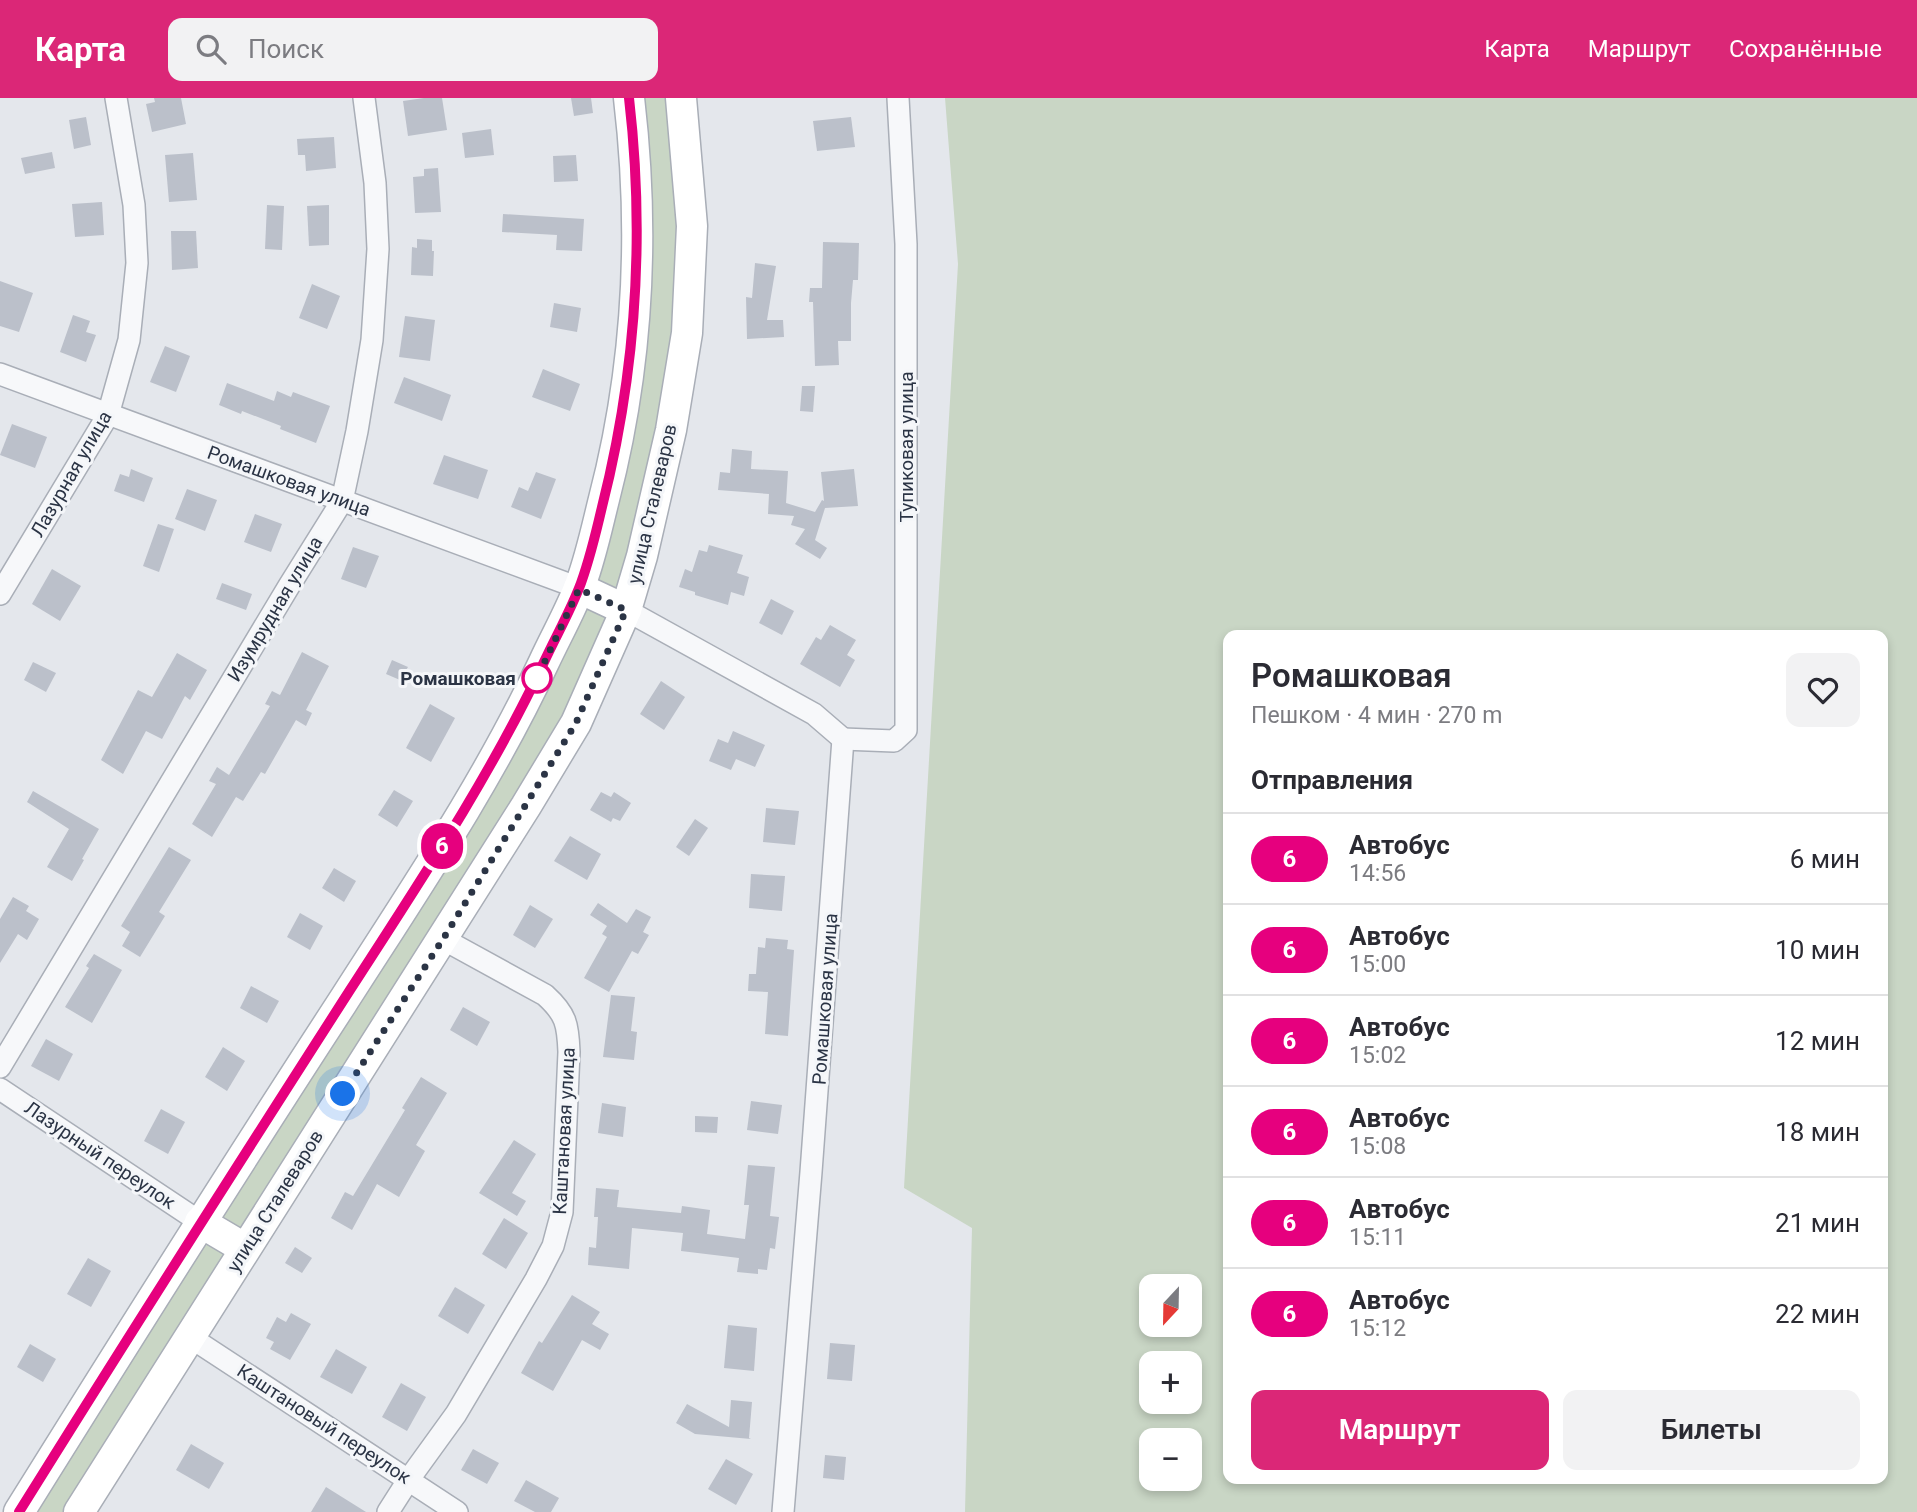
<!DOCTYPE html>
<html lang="ru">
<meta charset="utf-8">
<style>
body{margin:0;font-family:Roboto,sans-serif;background:#f2f2f3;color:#2b2b33;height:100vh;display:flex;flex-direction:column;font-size:26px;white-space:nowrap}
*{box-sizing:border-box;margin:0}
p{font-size:23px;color:#7c7c81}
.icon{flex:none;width:38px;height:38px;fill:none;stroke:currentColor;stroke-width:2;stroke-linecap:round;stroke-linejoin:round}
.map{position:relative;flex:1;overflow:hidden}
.drawer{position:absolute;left:1223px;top:532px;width:665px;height:854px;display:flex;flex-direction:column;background:#fff;border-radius:14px;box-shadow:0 4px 10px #0003}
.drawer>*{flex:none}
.badge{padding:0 14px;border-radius:23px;font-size:24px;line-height:46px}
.needle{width:46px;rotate:202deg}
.buttons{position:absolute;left:1139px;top:1176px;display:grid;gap:14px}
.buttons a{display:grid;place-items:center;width:63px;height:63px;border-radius:14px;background:#fff;box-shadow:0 4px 10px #0003;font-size:35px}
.you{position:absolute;width:35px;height:35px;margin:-18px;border:5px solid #fff;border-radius:50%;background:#1a73e8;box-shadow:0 0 0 10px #1a73e833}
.map>.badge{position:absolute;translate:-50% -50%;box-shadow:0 0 0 4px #fff}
h2{padding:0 28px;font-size:26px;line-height:63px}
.round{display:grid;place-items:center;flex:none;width:74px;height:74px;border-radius:14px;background:#f2f2f3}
.head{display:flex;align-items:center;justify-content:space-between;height:119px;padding:0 28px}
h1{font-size:33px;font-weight:600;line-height:52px}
.cta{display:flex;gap:14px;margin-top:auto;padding:14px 28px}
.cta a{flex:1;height:80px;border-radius:14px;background:#db2777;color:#fff;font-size:28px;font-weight:600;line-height:80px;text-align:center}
.cta a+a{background:#f2f2f3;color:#2b2b33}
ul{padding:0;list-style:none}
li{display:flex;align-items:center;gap:21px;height:91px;padding:0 28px;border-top:2px solid #e1e1e2}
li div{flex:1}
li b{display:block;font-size:26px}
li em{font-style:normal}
li .badge{min-width:77px;font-weight:700;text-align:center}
header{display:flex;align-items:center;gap:42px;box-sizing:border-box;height:98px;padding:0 35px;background:#db2777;color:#fff}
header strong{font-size:33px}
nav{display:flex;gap:38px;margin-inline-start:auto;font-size:24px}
.search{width:490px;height:63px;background:#f2f2f3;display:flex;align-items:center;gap:18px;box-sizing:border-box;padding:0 24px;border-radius:14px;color:#7c7c81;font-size:26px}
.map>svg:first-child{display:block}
.green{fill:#c9d6c5;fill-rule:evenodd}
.building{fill:#bbc0ca}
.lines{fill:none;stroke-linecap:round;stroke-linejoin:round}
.minor-casing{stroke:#a9aeb7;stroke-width:24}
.secondary-casing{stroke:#a9aeb7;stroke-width:33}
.minor{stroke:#f7f8fa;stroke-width:21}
.secondary{stroke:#fff;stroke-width:30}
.line-casing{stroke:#fff;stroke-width:16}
.line{stroke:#e6007e;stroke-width:10}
.walk{stroke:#2b3445;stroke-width:7;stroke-dasharray:0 12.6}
.stop-dot{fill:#fff;stroke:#e6007e;stroke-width:3.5}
.labels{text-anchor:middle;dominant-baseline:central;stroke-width:6;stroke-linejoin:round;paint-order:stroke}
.street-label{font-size:19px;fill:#2b3445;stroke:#f4f6f9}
.stop-label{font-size:19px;font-weight:bold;fill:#2b3445;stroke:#f4f6f9;text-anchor:end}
</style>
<header>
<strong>Карта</strong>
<div class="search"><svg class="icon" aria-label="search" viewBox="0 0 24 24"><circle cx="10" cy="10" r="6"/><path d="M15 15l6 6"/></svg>Поиск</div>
<nav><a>Карта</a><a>Маршрут</a><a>Сохранённые</a></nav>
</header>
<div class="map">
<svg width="1917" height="1414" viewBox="0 0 1917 1414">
<rect width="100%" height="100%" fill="#e4e7ec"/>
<g class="green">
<path d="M641,0H674L681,108L675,264L619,493L595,490Z"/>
<path d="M945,0H1917V1414H965L972,1130L904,1090L958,166ZM1883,537V1381H1228V537ZM1190,1188V1227H1152V1188ZM1152,1265H1190V1304H1152ZM1152,1342H1190V1381H1152Z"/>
<path d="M583,505L611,519L555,644L239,1135L219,1127L218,1111Z"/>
<path d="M204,1140L227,1155L68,1414H27Z"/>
</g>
<g class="building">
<path d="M154,0H181L186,26L152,34L146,6L155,4Z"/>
<path d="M424,0H442L447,32L408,38L403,3Z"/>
<path d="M571,0H591L593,15L574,18Z"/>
<path d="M86,19L91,47L74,51L69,22Z"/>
<path d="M851,19L855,49L817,53L813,23Z"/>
<path d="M491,31L494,57L465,60L462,35Z"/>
<path d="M334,39L336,70L306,73L305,57H298L297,41Z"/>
<path d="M52,54L55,70L25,76L21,60Z"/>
<path d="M193,55L197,102L169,104L165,57Z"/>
<path d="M576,57L578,83L554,84L553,58Z"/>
<path d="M438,70L441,114L415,115L413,79L424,78V71Z"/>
<path d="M102,104L104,137L75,139L72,106Z"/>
<path d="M267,107L284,108L282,152L265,151Z"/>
<path d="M329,107V147L309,148L307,108Z"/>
<path d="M503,116L584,121L582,153L556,152L557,137L502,134Z"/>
<path d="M171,133H196L198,170L172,172Z"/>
<path d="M417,141L432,142V153H434L433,178L411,177L412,149L417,150Z"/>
<path d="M823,144L859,145L858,182H853L851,205V243H838L839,267L815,268L813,204H809L810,190H822Z"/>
<path d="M755,165L776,168L767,222H783L784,239L747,241L746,199L752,200Z"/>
<path d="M0,183L33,195L19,234L0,228Z"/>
<path d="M312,186L340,198L327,231L299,220Z"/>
<path d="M554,205L581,210L577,234L550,229Z"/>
<path d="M73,217L90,223L86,234L96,237L86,264L60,254Z"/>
<path d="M405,218L435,222L430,263L399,259Z"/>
<path d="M165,248L190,258L176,294L150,284Z"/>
<path d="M543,271L580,286L570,313L532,299Z"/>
<path d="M404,279L451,297L442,323L394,305Z"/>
<path d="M227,285L274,303L277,293L291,299L293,294L330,308L316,345L280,331L281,328L242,313L241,316L219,307Z"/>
<path d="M802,288H815L813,314L800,313Z"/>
<path d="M12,326L47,339L35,370L0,357Z"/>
<path d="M732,351L752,353L751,371L788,373L786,405L815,414L822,402L824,403L821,374L854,371L858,408L825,410L815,442L827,450L820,461L795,446L805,431L791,427L794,418L768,416L769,396L718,392L720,374L730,375Z"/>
<path d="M444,357L488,372L478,401L433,386Z"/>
<path d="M131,371L153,380L144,404L114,393L120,376L129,379Z"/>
<path d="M536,374L556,381L541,421L511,409L519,389L528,393Z"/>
<path d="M187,391L217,402L205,433L175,421Z"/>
<path d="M255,416L282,426L271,454L244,444Z"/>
<path d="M158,426L174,431L159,474L143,468Z"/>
<path d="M709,447L743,457L737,475L749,479L744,498L731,494L728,507L695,497V494L679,489L685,471L692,474L699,452L707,454Z"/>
<path d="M353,449L379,458L366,490L341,481Z"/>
<path d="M52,471L81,488L60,523L32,506Z"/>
<path d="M222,485L252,496L246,512L216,501Z"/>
<path d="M771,501L794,513L782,537L759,525Z"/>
<path d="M830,527L856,542L847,557L855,562L840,589L800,566L816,539L821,542Z"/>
<path d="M302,554L329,568L306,612L312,615L306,628L296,622L265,676L261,674L243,703L236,699L212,739L192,726L216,686L209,683L217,669L229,677L270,608L265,606L272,593L280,597Z"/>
<path d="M177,555L207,572L190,602L185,598L162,641L146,633L123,676L101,662L138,592L152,599Z"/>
<path d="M392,562L408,569L400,582L386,576Z"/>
<path d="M33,564L56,575L46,594L24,582Z"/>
<path d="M661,583L685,599L664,632L640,616Z"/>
<path d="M430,606L455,620L431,664L406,650Z"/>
<path d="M733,633L765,647L755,669L736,661L731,672L709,663L718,641L728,645Z"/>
<path d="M394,692L413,703L397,729L378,717Z"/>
<path d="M33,693L99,731L82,761L84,762L72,783L47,769L69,731L27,704Z"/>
<path d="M601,694L611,699L614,694L631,705L620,723L613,720L611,724L590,712Z"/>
<path d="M766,710L799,713L795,747L763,744Z"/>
<path d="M695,721L708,730L689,758L676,749Z"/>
<path d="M570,738L601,756L587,782L554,763Z"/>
<path d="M169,749L191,762L159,814L165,818L140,859L122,848L130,834L121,828Z"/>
<path d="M334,770L356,783L344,804L322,790Z"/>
<path d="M751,776L785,778L782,813L749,810Z"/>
<path d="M13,799L29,808L26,813L39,821L27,842L18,836L0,865V821Z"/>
<path d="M598,805L627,825L636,811L651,819L643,834L649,837L638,856L632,853L609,894L584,880L607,839L602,836L607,828L590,817Z"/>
<path d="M530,807L553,821L535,850L513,837Z"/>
<path d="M300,815L323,828L310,852L287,839Z"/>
<path d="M766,840L788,842L787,851L794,852L788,938L765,936L768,894L748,893L749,876H756L758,849L765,850Z"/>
<path d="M94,856L122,872L92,925L65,909L89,870L86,868Z"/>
<path d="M251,888L279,903L267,925L240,910Z"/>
<path d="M611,897L635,899L631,933L637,934L634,962L603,959Z"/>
<path d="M463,909L490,924L477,948L450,932Z"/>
<path d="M46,941L73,956L59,983L31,968Z"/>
<path d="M223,949L245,963L227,993L205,979Z"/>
<path d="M421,979L447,995L416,1047L425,1053L399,1099L377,1086L352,1132L331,1120L345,1094L353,1098L405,1012L402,1010Z"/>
<path d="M751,1003L782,1007L778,1036L747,1032Z"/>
<path d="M602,1005L626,1009L623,1039L598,1035Z"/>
<path d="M161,1011L185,1024L168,1056L144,1043Z"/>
<path d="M695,1018L718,1019L717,1035L695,1034Z"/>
<path d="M514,1042L536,1056L512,1095L526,1103L517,1118L479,1095Z"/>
<path d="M748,1067L775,1069L770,1118L779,1119L775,1151L770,1150L767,1172L758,1171V1176L737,1174L739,1160L681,1153L683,1135L632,1130L629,1171L588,1167L589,1149L596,1150L598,1119H594L596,1090L619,1092L617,1109L681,1115L682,1108L710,1112L707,1136L745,1141L749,1107H744Z"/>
<path d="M504,1120L528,1135L506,1171L482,1156Z"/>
<path d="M295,1149L312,1160L302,1175L285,1165Z"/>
<path d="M88,1160L111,1173L91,1209L67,1196Z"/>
<path d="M455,1189L485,1207L468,1236L438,1218Z"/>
<path d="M572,1197L600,1214L592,1226L609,1236L600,1252L582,1242L553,1293L521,1275L539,1243L542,1245Z"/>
<path d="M291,1215L311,1226L290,1262L270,1251L274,1244L266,1240L277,1219L286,1224Z"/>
<path d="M728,1227L757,1230L754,1273L724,1270Z"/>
<path d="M830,1245L855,1247L852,1283L827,1281Z"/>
<path d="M30,1246L56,1261L43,1284L17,1269Z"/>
<path d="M336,1251L367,1269L352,1296L320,1279Z"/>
<path d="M401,1285L426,1299L407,1333L382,1319Z"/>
<path d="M731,1302L752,1304L749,1340L751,1341L695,1336L676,1325L687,1306L729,1329Z"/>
<path d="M191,1346L224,1365L209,1391L176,1372Z"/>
<path d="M473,1351L499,1365L487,1386L461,1372Z"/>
<path d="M825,1357L846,1359L844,1382L823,1380Z"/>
<path d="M726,1361L753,1376L736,1407L708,1391Z"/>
<path d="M526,1382L559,1400L551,1414H535L514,1403Z"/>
<path d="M326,1389L366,1414H311Z"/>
</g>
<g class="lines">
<g class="minor-casing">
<g id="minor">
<path d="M0,276L579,490"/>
<path d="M0,496L108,317L129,242L137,165L134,107L116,0"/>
<path d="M626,512L814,616L843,641"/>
<path d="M843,641L894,643L906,632V146L898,0"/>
<path d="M0,969L289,488L342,403L357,333L372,242L378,151L375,85L364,0"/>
<path d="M0,991L200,1124"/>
<path d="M190,1239L457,1414"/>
<path d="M388,1414L409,1381L456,1316L536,1181L553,1148L562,1114L569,954C568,926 566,916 545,897L443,841"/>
<path d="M783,1414L811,1074L843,641"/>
</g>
</g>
<g class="secondary-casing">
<g id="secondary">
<path d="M579,490L626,512"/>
<path d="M200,1124L244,1150"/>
<path d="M19,1414C125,1244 232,1074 342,905C413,794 488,684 544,564C556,538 571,512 581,485C591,458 597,429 604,401C638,270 645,135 629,0"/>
<path d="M79,1414L526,708L576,625L626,512L642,458L671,332L687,235L692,128L681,0"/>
</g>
</g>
<use href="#minor" class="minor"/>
<use href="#secondary" class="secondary"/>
</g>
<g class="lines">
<g class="line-casing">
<path id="line" d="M19,1414C128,1239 239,1065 350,892C419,785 490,679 544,564C556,538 571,512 581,485C590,460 596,435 602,409C636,275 645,138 629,0"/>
</g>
<use href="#line" class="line"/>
<path class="walk" d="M343,996L443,841L576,625L626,512L579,491L537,580"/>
</g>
<circle class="stop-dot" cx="537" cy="580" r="14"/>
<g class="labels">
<g class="street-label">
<text transform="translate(906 349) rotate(-90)">Тупиковая улица</text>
<text transform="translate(71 376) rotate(-60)">Лазурная улица</text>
<text transform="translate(289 383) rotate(20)">Ромашковая улица</text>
<text transform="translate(652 406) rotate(-77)">улица Сталеваров</text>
<text transform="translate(275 511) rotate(-59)">Изумрудная улица</text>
<text transform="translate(825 901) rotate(-86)">Ромашковая улица</text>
<text transform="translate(564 1033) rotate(-87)">Каштановая улица</text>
<text transform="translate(100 1057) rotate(34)">Лазурный переулок</text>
<text transform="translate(275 1103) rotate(-58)">улица Сталеваров</text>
<text transform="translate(324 1326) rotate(33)">Каштановый переулок</text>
</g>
<g class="stop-label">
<text x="516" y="580">Ромашковая</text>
</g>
</g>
</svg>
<div class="buttons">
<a><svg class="needle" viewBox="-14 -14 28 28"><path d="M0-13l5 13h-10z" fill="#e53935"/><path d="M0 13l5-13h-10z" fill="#7c7c81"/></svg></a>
<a>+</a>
<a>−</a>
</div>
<div class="you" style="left:343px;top:996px"></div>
<b class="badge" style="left:442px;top:748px;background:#e6007e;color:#fff">6</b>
<section class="drawer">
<div class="head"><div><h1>Ромашковая</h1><p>Пешком · 4 мин · 270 m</p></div><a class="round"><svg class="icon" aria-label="heart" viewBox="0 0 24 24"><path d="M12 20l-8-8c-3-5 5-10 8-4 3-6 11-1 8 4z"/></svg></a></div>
<h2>Отправления</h2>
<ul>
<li><span class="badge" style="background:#e6007e;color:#fff">6</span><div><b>Автобус</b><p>14:56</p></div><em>6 мин</em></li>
<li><span class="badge" style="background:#e6007e;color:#fff">6</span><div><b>Автобус</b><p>15:00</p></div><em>10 мин</em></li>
<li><span class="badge" style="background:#e6007e;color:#fff">6</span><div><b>Автобус</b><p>15:02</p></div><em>12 мин</em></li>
<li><span class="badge" style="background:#e6007e;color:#fff">6</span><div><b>Автобус</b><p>15:08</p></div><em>18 мин</em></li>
<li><span class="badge" style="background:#e6007e;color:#fff">6</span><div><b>Автобус</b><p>15:11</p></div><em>21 мин</em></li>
<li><span class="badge" style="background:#e6007e;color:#fff">6</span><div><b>Автобус</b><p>15:12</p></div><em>22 мин</em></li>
</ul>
<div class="cta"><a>Маршрут</a><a>Билеты</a></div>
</section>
</div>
